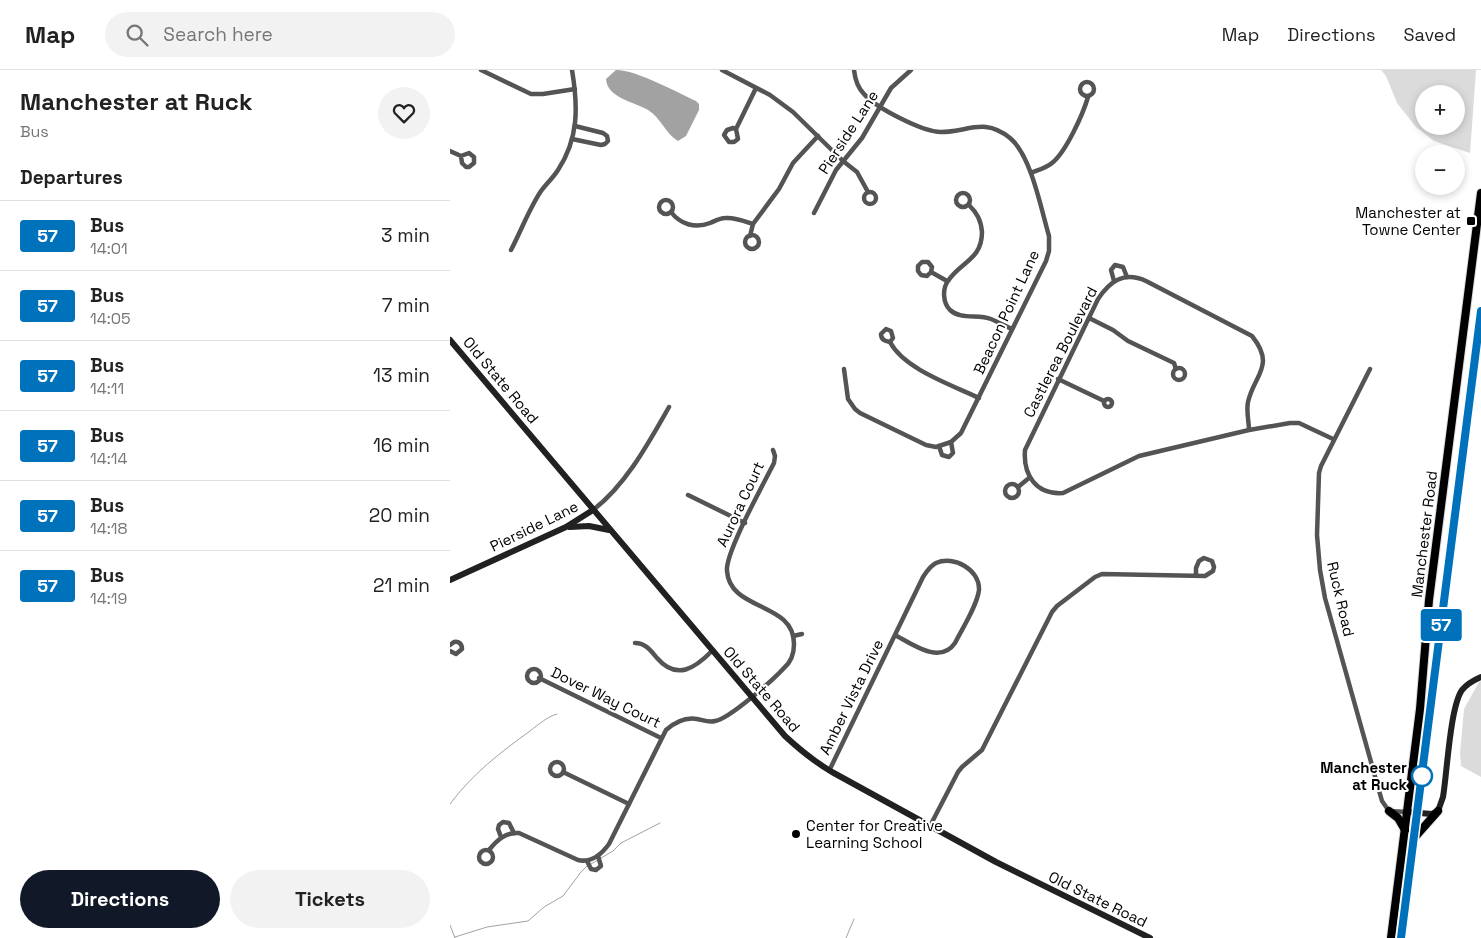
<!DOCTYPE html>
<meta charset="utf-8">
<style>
body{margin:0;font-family:"Space Grotesk",sans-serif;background:#f2f2f2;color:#222;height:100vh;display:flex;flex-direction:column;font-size:19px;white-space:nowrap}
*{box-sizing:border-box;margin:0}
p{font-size:16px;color:#767676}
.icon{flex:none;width:28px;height:28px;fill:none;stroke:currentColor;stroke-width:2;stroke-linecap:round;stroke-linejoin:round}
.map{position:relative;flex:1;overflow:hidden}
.side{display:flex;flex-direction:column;background:#fff;width:450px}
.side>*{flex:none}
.badge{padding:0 10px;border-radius:4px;font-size:18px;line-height:32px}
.controls{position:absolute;left:965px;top:15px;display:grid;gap:10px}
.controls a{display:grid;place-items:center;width:50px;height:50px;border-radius:50%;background:#fff;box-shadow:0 2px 8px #0003;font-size:25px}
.map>.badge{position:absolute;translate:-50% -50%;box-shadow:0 0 0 2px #fff}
h2{padding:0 20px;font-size:19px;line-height:45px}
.round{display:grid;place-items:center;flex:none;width:52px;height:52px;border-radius:26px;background:#f2f2f2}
.head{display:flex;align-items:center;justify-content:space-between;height:85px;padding:0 20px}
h1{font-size:24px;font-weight:700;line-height:38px}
.primary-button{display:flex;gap:10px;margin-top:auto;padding:10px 20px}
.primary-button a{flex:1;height:58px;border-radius:30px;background:#111827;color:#fff;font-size:20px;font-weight:700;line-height:58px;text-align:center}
.primary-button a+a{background:#f2f2f2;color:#222}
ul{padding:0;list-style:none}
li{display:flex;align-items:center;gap:15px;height:70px;padding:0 20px;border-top:1px solid #e0e0e0}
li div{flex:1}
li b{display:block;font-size:19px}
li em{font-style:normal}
li .badge{min-width:55px;font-weight:700;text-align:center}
header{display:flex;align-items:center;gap:30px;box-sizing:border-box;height:70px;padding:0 25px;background:#fff;border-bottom:1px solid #e0e0e0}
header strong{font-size:24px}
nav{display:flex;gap:28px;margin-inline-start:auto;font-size:18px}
.search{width:350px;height:45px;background:#f2f2f2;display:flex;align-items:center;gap:12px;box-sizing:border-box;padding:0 18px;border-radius:28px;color:#767676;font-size:19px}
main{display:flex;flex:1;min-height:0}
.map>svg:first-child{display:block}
.green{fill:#dbdbdb;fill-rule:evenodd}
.water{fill:#a2a2a2}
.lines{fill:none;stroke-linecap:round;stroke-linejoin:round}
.stream{stroke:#a2a2a2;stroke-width:1}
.highway-casing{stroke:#dbdbdb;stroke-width:10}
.street{stroke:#545454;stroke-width:4.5}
.secondary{stroke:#212121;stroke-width:6}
.highway{stroke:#000;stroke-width:8}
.line-casing{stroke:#fff;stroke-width:11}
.line{stroke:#0072bc;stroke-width:8}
.poi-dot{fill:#000;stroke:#fff;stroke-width:2}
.stop-dot{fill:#fff;stroke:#0072bc;stroke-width:2.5}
.labels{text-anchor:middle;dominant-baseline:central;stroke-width:4;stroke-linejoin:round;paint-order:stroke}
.street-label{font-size:15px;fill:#000;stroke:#fff}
.poi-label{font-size:15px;fill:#000;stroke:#fff;text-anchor:end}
.stop-label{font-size:15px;font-weight:bold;fill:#000;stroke:#fff;text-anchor:end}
</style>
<header>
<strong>Map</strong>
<div class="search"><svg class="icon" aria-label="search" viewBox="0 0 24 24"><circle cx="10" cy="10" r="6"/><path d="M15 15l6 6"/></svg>Search here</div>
<nav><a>Map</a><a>Directions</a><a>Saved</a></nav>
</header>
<main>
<section class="side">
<div class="head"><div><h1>Manchester at Ruck</h1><p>Bus</p></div><a class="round"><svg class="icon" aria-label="heart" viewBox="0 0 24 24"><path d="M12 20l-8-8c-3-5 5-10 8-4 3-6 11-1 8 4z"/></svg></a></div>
<h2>Departures</h2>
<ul>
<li><span class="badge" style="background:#0072bc;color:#fff">57</span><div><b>Bus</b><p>14:01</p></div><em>3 min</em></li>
<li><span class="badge" style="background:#0072bc;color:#fff">57</span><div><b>Bus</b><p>14:05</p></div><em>7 min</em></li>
<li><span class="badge" style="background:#0072bc;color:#fff">57</span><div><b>Bus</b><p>14:11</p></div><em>13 min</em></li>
<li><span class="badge" style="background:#0072bc;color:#fff">57</span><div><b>Bus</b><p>14:14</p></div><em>16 min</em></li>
<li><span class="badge" style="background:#0072bc;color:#fff">57</span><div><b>Bus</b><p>14:18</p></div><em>20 min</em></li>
<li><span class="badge" style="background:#0072bc;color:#fff">57</span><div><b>Bus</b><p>14:19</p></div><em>21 min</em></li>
</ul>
<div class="primary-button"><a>Directions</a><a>Tickets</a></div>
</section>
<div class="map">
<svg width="1031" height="868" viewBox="0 0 1031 868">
<rect width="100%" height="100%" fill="#fff"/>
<g class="green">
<path d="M931,0H1026L1020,83L984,71L966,57L947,33L936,6ZM974,24H1006V56H974Z"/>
<path d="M1031,611V707L1011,696L1010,683L1014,639L1029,612Z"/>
</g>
<path class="water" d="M166,0C187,0 226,22 246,31L249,34V40L236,66L228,71C215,63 211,48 198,40C185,32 157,28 156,9Z"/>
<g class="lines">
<g class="stream">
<path d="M0,734C22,704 51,682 80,661C89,654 97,647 107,644"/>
<path d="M151,788L163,781L171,773L210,753"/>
<path d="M141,794L148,790"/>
<path d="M0,855L5,868"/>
<path d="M5,867L37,857L78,851L94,837L113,826L131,802L137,796"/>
<path d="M396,868L404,849"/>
</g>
<g class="highway-casing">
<g id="highway">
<path d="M939,741L948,748L955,760"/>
<path d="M965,767L988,741"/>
<path d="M941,868L970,639L979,530L1031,123"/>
<path d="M951,868L1031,241"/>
</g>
</g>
<g class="street">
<path d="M31,0L81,24H93L125,19"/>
<path d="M272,0L320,25L343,42L393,91L407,102L418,122"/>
<circle cx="637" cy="19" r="7"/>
<path d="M286,59L283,58L277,60L274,65L279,72H284L288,69L286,59L306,18"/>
<path d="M122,69L151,75L155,74L158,71L157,66L153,63L125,56"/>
<path d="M0,81L11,86L19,83L24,87V93L19,97H16L12,93L11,86"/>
<path d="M581,103C588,100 596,98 602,93C616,82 633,44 638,27"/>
<circle cx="420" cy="128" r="6"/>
<circle cx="513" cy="130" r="7"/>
<circle cx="216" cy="137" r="7"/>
<path d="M519,135C527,143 531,150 532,162C532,190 510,192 498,211C492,219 493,233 500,240C511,250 528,244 541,249C548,252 555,256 562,259"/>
<path d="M221,142C230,154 245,159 260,153C265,151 270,148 275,148C285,147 294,151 303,154"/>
<path d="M364,143L386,100L412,68L441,18L461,0"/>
<circle cx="302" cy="172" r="7"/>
<path d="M300,166L303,154L329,119L343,93L368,66"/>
<path d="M61,180C71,161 79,139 91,121C96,114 103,108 108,100C129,68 128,36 122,0"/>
<path d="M481,202L477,206L471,205L468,201V196L472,192H478L482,197L481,202L497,211"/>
<path d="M664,211L661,200L665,195L673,197L677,207"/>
<path d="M639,248L663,260L678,271L724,293L726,299"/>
<path d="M440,272C435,271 431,270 431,264L436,259L441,261L443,268L440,272C454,299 502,315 529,328"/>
<circle cx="729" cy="304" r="6"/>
<path d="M394,299L398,329L405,339L410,343L476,375L486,377L501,372L511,363L596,191L599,181V166C591,139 581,85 560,68C534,47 518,62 491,62C473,62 426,38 414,24C408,18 405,9 404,0"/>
<path d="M920,299L871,396L869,403L867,465L870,500L875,528L930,724L932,731L939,741L957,742"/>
<path d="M608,309L654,331"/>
<circle cx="658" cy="333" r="4"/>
<path d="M799,360C799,352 796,341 798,332C804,305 826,296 802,266L696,211C674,201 660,211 648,229L575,380C573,405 586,425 613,423L689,386L799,360L840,353H849L883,369"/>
<path d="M489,376L492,385L499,387L503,383L501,372"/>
<circle cx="562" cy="421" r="7"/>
<path d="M568,417L579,408"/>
<path d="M238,425L295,453"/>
<path d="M143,440C176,415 199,372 219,337"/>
<path d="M343,566L352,564"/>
<path d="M185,573C196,573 201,581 207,588C227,611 245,598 262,581"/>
<path d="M0,575L4,572C9,571 12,574 12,579L6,584L0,581"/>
<circle cx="84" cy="606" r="7"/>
<path d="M89,608L211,668"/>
<circle cx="107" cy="699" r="7"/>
<path d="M379,701L473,507C477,501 480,496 486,493C504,485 530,500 529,520C527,536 512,559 505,573C490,595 462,574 445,565"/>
<path d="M113,702L179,734"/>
<path d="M480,756L508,702L512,697L532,680L602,542L607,536L645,507L652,504L755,506L763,501L764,497L762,491L754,488L749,491L746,498V505"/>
<path d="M51,767L48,759L49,755L53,752L59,753L64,763"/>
<circle cx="36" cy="787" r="7"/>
<path d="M39,780C47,770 56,762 69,763L128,790C141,793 151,785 159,774L216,660C224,653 235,647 247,649C253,650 259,653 265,651C279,649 323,610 334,598C341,592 344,583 344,574C344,531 280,542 277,501C275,483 314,413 324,393L325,386L323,380"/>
<path d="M137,791L141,799L146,800L151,796L148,786"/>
</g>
<g class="secondary">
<path d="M0,270L335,666C350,680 365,692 382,702L546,792L700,868"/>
<path d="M120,457L139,456L159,460"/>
<path d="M0,510L116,457L143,440"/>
<path d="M957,742L982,744L988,741L993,727C997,704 1000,637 1012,620C1017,614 1024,610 1031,607"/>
</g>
<use href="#highway" class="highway"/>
</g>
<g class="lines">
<g class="line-casing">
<path id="line" d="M951,868L1031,241"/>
</g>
<use href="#line" class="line"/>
</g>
<g class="poi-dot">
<rect x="1016" y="146" width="10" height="10" rx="2.5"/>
<circle cx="346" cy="764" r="5"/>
</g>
<circle class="stop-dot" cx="972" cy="706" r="10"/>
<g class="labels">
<g class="street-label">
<text transform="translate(398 62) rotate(-57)">Pierside Lane</text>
<text transform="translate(556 242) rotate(-65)">Beacon Point Lane</text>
<text transform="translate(610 282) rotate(-63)">Castlerea Boulevard</text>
<text transform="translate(51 310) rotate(50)">Old State Road</text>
<text transform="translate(290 434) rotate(-65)">Aurora Court</text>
<text transform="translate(84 456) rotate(-26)">Pierside Lane</text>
<text transform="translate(974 464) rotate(-83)">Manchester Road</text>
<text transform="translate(891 529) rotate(77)">Ruck Road</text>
<text transform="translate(312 619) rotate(49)">Old State Road</text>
<text transform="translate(156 627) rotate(26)">Dover Way Court</text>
<text transform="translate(401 627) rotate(-64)">Amber Vista Drive</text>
<text transform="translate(648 829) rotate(26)">Old State Road</text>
</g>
<g class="poi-label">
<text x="1011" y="142">Manchester at<tspan x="1011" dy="17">Towne Center</tspan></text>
<text x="356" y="755" text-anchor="start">Center for Creative<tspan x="356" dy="17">Learning School</tspan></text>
</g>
<g class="stop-label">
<text x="957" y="697">Manchester<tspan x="957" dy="17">at Ruck</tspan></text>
</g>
</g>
</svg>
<div class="controls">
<a>+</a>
<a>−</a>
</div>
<b class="badge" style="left:991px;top:555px;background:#0072bc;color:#fff">57</b>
</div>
</main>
